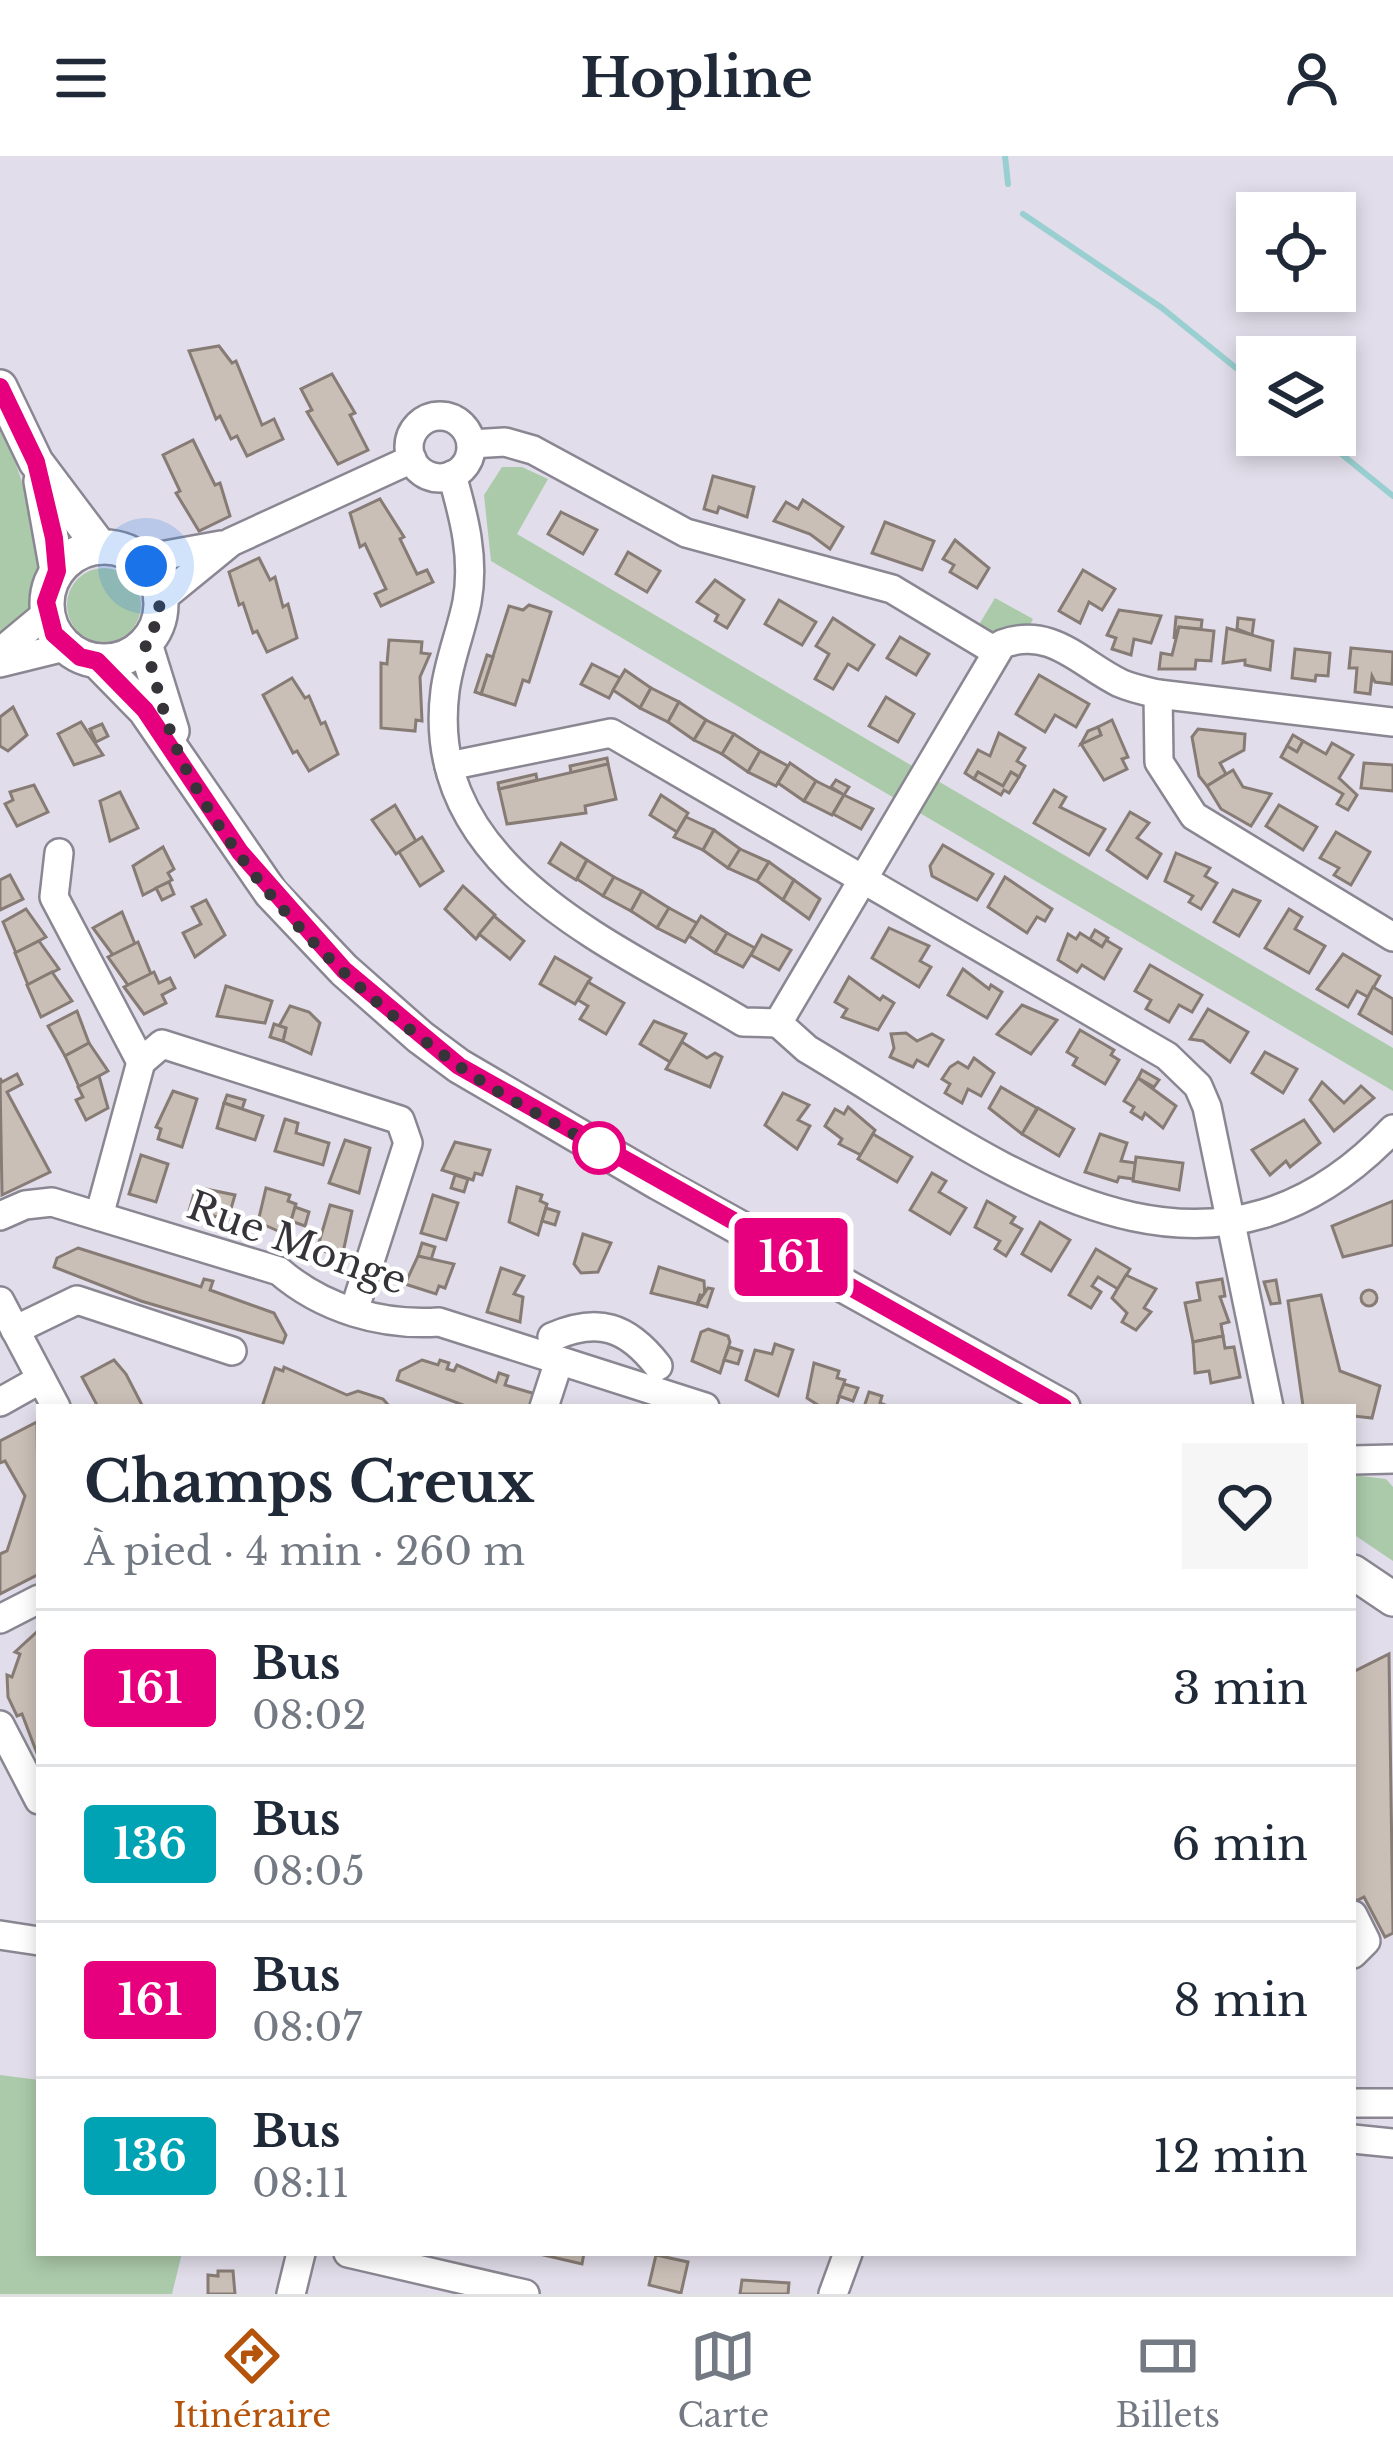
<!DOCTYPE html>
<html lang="fr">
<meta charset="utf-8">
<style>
body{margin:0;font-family:"Libre Baskerville",serif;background:#f6f6f7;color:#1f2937;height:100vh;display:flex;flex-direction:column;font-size:45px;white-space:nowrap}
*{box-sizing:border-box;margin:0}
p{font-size:39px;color:#747a83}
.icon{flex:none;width:66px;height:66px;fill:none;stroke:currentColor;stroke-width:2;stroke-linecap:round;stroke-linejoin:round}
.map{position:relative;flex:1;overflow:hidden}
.details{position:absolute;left:36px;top:1248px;width:1320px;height:852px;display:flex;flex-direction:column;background:#fff;border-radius:0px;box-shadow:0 6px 18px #0003}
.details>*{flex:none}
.badge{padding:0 24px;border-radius:9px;font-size:42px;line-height:78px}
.tools{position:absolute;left:1236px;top:36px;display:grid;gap:24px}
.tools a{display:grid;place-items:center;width:120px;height:120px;border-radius:0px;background:#fff;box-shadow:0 6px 18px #0003;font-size:60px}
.you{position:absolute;width:60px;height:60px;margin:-30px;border:9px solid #fff;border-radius:50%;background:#1a73e8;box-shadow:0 0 0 18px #1a73e833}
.map>.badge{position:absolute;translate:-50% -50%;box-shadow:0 0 0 6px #fff}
.round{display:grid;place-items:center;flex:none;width:126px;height:126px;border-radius:0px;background:#f6f6f7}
.head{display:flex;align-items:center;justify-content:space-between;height:204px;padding:0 48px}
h1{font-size:57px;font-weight:700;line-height:90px}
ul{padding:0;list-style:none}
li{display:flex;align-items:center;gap:36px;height:156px;padding:0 48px;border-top:3px solid #e0e1e3}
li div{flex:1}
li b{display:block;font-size:45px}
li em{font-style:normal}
li .badge{min-width:132px;font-weight:700;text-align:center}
header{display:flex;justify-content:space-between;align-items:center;height:156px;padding:0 48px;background:#fff;font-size:54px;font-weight:700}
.tab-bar{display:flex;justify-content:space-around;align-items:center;height:168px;border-top:3px solid #e0e1e3;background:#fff;font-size:33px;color:#747a83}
.tab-bar a{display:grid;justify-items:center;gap:6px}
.tab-bar .selected{color:#b45309}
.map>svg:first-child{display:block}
.green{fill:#abcaaa}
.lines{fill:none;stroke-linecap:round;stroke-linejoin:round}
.stream{stroke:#99cfd0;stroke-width:6}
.building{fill:#cabfb7;stroke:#877c75;stroke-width:3}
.minor-casing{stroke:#8a8792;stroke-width:32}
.major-casing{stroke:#8a8792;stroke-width:38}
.minor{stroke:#fff;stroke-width:27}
.major{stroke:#fff;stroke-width:33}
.line-casing{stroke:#fff;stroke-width:27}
.line{stroke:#e6007e;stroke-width:18}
.walk{stroke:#363439;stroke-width:12;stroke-dasharray:0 21.6}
.stop-dot{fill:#fff;stroke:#e6007e;stroke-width:6}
.labels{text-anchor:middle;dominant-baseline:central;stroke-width:9;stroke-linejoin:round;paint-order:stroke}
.street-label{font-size:39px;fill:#363439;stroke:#fff}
</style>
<header><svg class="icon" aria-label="menu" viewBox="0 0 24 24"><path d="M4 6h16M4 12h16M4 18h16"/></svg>Hopline<svg class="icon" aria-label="person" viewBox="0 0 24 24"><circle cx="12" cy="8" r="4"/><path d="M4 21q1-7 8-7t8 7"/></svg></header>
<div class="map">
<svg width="1393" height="2138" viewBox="0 0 1393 2138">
<rect width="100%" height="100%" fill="#e1ddea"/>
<g class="green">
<path d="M0,259L47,403L38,448L0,479Z"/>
<path d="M502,311H522L548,323L517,378L1393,892V935L491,405L484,339Z"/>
<circle cx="104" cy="449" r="37"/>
<path d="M995,442L1033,463L1027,475L996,478L977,472Z"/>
<path d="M1353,1319L1386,1323L1393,1331V1405L1353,1378Z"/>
<path d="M0,1919L39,1924V2097H182L172,2138H0Z"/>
</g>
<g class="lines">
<g class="stream">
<path d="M1005,0L1008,28"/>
<path d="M1023,58L1162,152L1257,229"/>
<path d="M1318,279L1393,340"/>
</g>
</g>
<g class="building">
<path d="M219,190L232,207L236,205L262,269L274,263L283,283L247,300L237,280L231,283L220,260L216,263L189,195Z"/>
<path d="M332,218L355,257L350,259L368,294L338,308L307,256L312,254L301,233Z"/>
<path d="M193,284L215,329L220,327L230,360L199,375L176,337L180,335L163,299Z"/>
<path d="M713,320L754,331L747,361L719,351L717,357L704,353Z"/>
<path d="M380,343L404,381L400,383L417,418L427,414L433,426L381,450L375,438L386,433L365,388L360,391L350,357Z"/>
<path d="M803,344L843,371L830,393L810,378L774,365L786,346L798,353Z"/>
<path d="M561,356L597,374L583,398L548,378Z"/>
<path d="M885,366L934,385L922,414L872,397Z"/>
<path d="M955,384L989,412L977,432L950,416L954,409L943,403Z"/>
<path d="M628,396L660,415L647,436L616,418Z"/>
<path d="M259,402L270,424L275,421L283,451L288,448L297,482L267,496L257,475L253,477L243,447L239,449L229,416Z"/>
<path d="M1083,414L1115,433L1102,454L1089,446L1080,467L1059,455Z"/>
<path d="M715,424L744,444L727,472L715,465L718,459L697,446Z"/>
<path d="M779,444L816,466L802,489L765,468Z"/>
<path d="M529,449L551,456L529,526L523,524L515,549L481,538L509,450L523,454Z"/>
<path d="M1119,454L1161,460L1151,487L1134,483L1131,499L1112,493L1116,482L1107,479Z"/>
<path d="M1176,461L1202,464L1201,473L1179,471L1174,483Z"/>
<path d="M833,462L874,489L858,514L848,508L833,533L815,523L829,498L816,490Z"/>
<path d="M1238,462L1254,464L1252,479L1237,473Z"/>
<path d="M1179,471L1214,475L1211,505L1196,504L1195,513H1159L1161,497L1172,499Z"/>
<path d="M1227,472L1273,485L1270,514L1245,509V504L1223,507Z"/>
<path d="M900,481L929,498L916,519L887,502Z"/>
<path d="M389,484L422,486L421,497L430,498L420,521L422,565L416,564L415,575L381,572V507L387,508Z"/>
<path d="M1351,492L1393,496L1392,528L1375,526L1372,520L1370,538L1355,536L1357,512H1349Z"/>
<path d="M1295,493L1330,497L1328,520L1316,519L1315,525L1292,522Z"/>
<path d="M487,499L493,501L481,538L475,536Z"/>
<path d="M592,508L620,522L609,542L581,528Z"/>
<path d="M625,514L651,532L640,552L613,534Z"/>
<path d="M1039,519L1089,548L1076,571L1055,559L1045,576L1016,558Z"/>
<path d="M292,522L305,542L309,540L321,568L325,566L338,598L309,615L297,595L293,597L263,539Z"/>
<path d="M651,532L679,546L668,566L640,552Z"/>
<path d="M886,541L914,558L898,586L869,570Z"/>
<path d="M679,546L706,564L694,584L668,566Z"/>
<path d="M13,551L27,579L8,595L0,590V561Z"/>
<path d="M706,564L734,578L722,598L694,584Z"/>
<path d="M1112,564L1128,601L1122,603L1127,613L1104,624L1081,588L1101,579L1098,571Z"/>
<path d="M81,566L103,599L74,609L58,578Z"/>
<path d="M102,568L108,580L96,586L90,573Z"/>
<path d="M1098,571L1101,579L1081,588L1088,575Z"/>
<path d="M1198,573L1245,578L1244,594L1220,607L1226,618L1207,630L1199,620L1192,581Z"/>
<path d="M999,577L1025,592L1017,605L1025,610L1019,621L1011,616L1003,630L978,616L974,623L965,617L978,594L990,600Z"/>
<path d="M734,578L760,595L748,616L722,598Z"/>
<path d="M1293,579L1303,585L1297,596L1287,590Z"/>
<path d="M1303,585L1326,598L1332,587L1353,599L1339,622L1357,639L1348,654L1337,648L1343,638L1281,601L1287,590L1297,596Z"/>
<path d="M760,595L788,610L776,630L748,616Z"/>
<path d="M607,602L608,608L571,617L570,610Z"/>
<path d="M790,607L816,625L804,645L778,627Z"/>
<path d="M1364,607L1393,609V635L1361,632Z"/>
<path d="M608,608L616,643L585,650L586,657L507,668L499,633Z"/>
<path d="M1233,614L1243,631L1271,638L1251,670L1221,653L1207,630Z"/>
<path d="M978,616L1003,630L1011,616L1019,621L1009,637L1004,634L1001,639L974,623Z"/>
<path d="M536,618L537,624L499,633L498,627Z"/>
<path d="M836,624L849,631L844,639L831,631Z"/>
<path d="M816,625L844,639L832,659L804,645Z"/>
<path d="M34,629L48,656L17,670L5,648L13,644L10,636Z"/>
<path d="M1054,634L1066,641L1060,651L1105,673L1089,699L1034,667Z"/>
<path d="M120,636L138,672L110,685L100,645Z"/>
<path d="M661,639L688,657L677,676L650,659Z"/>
<path d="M844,639L873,653L861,673L833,658Z"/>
<path d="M395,649L416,685L396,698L372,664Z"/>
<path d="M1279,649L1317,671L1303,694L1266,670Z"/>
<path d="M1130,656L1149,667L1137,682L1161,698L1147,722L1107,694Z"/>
<path d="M686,661L714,674L703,694L674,681Z"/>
<path d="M714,674L740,693L728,712L703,694Z"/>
<path d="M1336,676L1370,696L1351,729L1334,719L1339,712L1320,702Z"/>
<path d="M422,681L443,715L420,730L399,696Z"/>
<path d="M561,687L587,704L576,724L549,707Z"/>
<path d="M943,689L993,718L977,744L932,720L930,710Z"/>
<path d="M163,691L174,713L168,717L172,724L143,739L133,710Z"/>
<path d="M740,693L769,706L757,725L728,712Z"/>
<path d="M1176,697L1210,712L1205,720L1217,727L1201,753L1189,746L1193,740L1165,725Z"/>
<path d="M587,704L614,721L603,740L577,723Z"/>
<path d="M769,706L794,724L783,744L757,725Z"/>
<path d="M10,719L23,743L0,754V724Z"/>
<path d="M614,721L642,735L631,755L603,740Z"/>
<path d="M1005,721L1052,753L1045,765L1037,761L1027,777L988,751Z"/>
<path d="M794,724L820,743L809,763L783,744Z"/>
<path d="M169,726L174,738L162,744L156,732Z"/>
<path d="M463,730L495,759L476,783L445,753Z"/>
<path d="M1233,734L1260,745L1239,780L1214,766Z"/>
<path d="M642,735L669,752L657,772L631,755Z"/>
<path d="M206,744L225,779L195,801L183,777L201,768L192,751Z"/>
<path d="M669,752L697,767L685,786L657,772Z"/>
<path d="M26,753L46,781L16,797L3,766Z"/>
<path d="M1289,753L1302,761L1295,773L1325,790L1309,817L1265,792Z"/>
<path d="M122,756L135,788L113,799L93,772Z"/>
<path d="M494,760L524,785L510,803L479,778Z"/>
<path d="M701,760L727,777L715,797L689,780Z"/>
<path d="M889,772L929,790L920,805L931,811L919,831L872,802Z"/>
<path d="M1095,774L1108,782L1102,791L1090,783Z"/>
<path d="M727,777L755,792L743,811L715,797Z"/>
<path d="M1080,777L1102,791L1106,784L1121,793L1104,823L1082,809L1077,816L1058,804L1068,778L1076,783Z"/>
<path d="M762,779L791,794L779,814L751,799Z"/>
<path d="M39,785L59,813L28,829L15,797Z"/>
<path d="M138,786L151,818L128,829L108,801Z"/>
<path d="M1343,798L1380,820L1368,841L1357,835L1348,851L1317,833Z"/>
<path d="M555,801L591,822L575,848L540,828Z"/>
<path d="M1150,809L1202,839L1192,856L1179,849L1169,866L1146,853L1151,844L1135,835Z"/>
<path d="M963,813L989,833L991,829L1002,836L987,862L948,839Z"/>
<path d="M52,816L72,845L41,861L27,829Z"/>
<path d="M154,816L159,827L170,822L175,832L162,839L166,847L144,858L124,831Z"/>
<path d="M849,821L880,844L883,840L894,847L878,874L842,861L847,853L835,846Z"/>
<path d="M588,826L624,847L606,878L580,863L588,850L578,844Z"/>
<path d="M226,830L272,845L265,867L217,860Z"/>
<path d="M1373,831L1393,843V878L1359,858Z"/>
<path d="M1022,849L1057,864L1031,898L997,878Z"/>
<path d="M290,850L309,856L320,867L311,898L283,885L286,872L279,870Z"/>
<path d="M1208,853L1248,876L1230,906L1203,885L1190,883Z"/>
<path d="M77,855L89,887L65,900L48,870Z"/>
<path d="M654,865L686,878L670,906L640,888Z"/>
<path d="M274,868L286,872L283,885L270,881Z"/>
<path d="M1080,874L1114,894L1111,899L1119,904L1105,928L1073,909L1077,902L1067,896Z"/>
<path d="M906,877L917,885L932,878L943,884L928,910L917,904L913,911L890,901L894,892L891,878Z"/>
<path d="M682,886L707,902L715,897L722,901L710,931L666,913Z"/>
<path d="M89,887L108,915L79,931L65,900Z"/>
<path d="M1265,896L1297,913L1283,937L1252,917Z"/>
<path d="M974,902L994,917L981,940L968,933L962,947L945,937L950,928L942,923L950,911L958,906L968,912Z"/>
<path d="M1142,914L1159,924L1154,931L1138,922Z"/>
<path d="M17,918L22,928L7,936L50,1016L2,1039L0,922L2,926Z"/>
<path d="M99,920L108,952L86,964L76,944L83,941L78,931Z"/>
<path d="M1138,922L1176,950L1163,972L1145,957L1142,963L1131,956L1134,951L1124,945Z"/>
<path d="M1322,926L1344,947L1361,930L1374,942L1334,975L1310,944Z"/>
<path d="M1001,931L1037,952L1022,978L989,952Z"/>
<path d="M173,935L197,943L182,991L158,983L161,973L156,971Z"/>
<path d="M783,937L809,949L798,964L810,970L797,993L765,969Z"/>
<path d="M227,939L245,944L242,953L224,947Z"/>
<path d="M224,947L263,960L255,984L217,972Z"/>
<path d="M848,951L875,974L861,999L839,988L842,983L825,970L835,953L844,958Z"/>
<path d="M1038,952L1074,973L1059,1000L1022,978Z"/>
<path d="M285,963L298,967L296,977L329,987L323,1009L275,995Z"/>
<path d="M1304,964L1320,987L1290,1011L1286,1005L1270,1019L1252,994Z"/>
<path d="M873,978L912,1001L897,1026L858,1003Z"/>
<path d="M1100,978L1127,987L1121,1005L1136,1007L1133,1023L1119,1021L1117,1026L1085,1016Z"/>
<path d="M345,984L370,992L359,1037L329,1027Z"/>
<path d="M455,986L490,994L482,1019L475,1017L473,1024L442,1014Z"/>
<path d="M141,999L168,1008L156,1046L129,1038Z"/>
<path d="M1136,1001L1183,1007L1179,1034L1133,1025Z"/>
<path d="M932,1017L946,1025L939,1036L966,1052L950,1078L910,1054Z"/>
<path d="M455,1019L468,1023L464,1036L451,1032Z"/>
<path d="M196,1031L235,1039L228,1063L189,1055Z"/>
<path d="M517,1031L542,1039L540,1045L547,1048L538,1079L509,1066Z"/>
<path d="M266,1032L290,1039L288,1045L296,1048L287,1079L258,1066Z"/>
<path d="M433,1039L458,1047L446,1084L421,1077Z"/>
<path d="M987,1045L1015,1061L1011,1067L1022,1073L1006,1100L995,1093L1000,1085L975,1071Z"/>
<path d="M1393,1045V1089L1343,1101L1332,1070Z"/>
<path d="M330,1049L352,1055L342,1101L317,1093Z"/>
<path d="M295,1051L309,1056L305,1070L291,1065Z"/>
<path d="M546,1052L559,1056L555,1069L542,1065Z"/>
<path d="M1040,1066L1070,1084L1051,1115L1022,1098Z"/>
<path d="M583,1078L611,1087L598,1116L581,1117L574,1108Z"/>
<path d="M422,1087L435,1091L431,1104L418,1100Z"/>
<path d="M78,1092L201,1131L204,1123L213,1125L210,1134L274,1157L286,1179L283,1187L141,1145L54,1111L57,1102Z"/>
<path d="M1096,1093L1130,1113L1118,1133L1098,1121L1092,1130L1101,1136L1091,1152L1069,1139Z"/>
<path d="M418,1100L454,1108L445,1132L439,1130L436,1138L405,1128Z"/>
<path d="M659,1111L704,1125L705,1141L700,1139L697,1148L651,1137Z"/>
<path d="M501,1112L524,1120L514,1138L523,1141L520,1166L487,1156Z"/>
<path d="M1126,1119L1156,1133L1144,1152L1151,1156L1136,1174L1122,1166L1127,1157L1112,1142Z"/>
<path d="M1222,1123L1225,1140L1220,1141L1229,1166L1221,1168L1223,1180L1193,1186L1185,1147L1200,1144L1197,1127Z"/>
<path d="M1276,1124L1280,1147L1271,1148L1264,1126Z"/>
<path d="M708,1132L713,1133L707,1151L697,1148Z"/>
<circle cx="1369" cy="1142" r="8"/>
<path d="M1321,1139L1340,1215L1380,1230L1372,1262L1353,1260V1251L1303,1250L1288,1145Z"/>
<path d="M708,1173L728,1180L730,1186L720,1217L692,1205L701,1176Z"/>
<path d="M1223,1180L1225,1192L1234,1191L1240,1221L1211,1227L1209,1215L1195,1217L1193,1186Z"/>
<path d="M775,1188L793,1194L778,1240L746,1224L755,1194L772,1198Z"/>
<path d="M729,1191L742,1195L738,1208L724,1204Z"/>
<path d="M114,1204L126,1218L143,1251H98L82,1221Z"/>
<path d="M422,1204L438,1209L440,1204L449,1207L447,1213L454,1215L457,1209L496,1226L499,1217L508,1220L505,1229L539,1239L535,1251H468L397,1224L400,1215Z"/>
<path d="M814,1207L839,1215L837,1222L845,1224L836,1251H821L807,1242Z"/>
<path d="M284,1211L347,1239L358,1235L383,1243L390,1251H262L275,1212L283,1215Z"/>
<path d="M844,1228L858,1232L853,1245L839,1240Z"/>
<path d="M869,1236L882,1240L880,1247L890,1251H864Z"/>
<path d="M37,1266L39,1418L0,1438V1398L7,1395L25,1340L5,1305L0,1307V1285Z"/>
<path d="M39,1474V1600H38L22,1558L17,1560L8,1541L7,1519L12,1521L20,1498L15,1496Z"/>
<path d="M1389,1498L1393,1777L1385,1781L1364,1741L1356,1745L1353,1739V1516Z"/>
<path d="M535,2097H584L582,2108Z"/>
<path d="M656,2099L688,2106L681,2137L649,2129Z"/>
<path d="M218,2115H233L235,2138H208V2119L218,2120Z"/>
<path d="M742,2124L789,2127L788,2138H740Z"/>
</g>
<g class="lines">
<g class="minor-casing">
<g id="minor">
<circle cx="440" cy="291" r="31"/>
<path d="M471,288L505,286L533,294L686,377L892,433L995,495"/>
<path d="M452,319C464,361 475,402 467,446C461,476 449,504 445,535C422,714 618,790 743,866L778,867"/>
<path d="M138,404L221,389"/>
<path d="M160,444L231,386L412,303"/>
<path d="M0,496L47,457"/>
<path d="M0,507L65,491"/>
<path d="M1158,538L1159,606L1194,660L1393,781"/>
<path d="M449,610L611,577L1167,900L1198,930L1207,951L1269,1251"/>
<path d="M59,697L54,741L141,906"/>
<path d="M778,867L1002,488C1052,470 1079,507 1120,527C1131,532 1145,535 1158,538L1393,566"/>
<path d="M778,867L807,893C991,1002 1199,1178 1393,973"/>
<path d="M0,1060L25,1049L52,1046L279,1115C323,1153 382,1170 439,1166L705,1251"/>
<path d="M99,1060L141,906L162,888L400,964L408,987L354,1155"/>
<path d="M0,1145L56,1251"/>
<path d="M15,1174L77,1144L232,1195"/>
<path d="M552,1181C598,1161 627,1170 658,1210"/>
<path d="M0,1246L41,1223"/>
<path d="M544,1251L558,1208"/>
<path d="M1353,1304L1393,1303"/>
<path d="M0,1463L39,1443"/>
<path d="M0,1569L39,1644"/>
<path d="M1353,1759L1366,1785L1353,1798"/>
<path d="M0,1779L39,1785"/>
<path d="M1353,1947H1393"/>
<path d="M1353,1983L1393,1987"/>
<path d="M348,2097L525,2138"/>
<path d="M291,2138L301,2097"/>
<path d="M833,2138L848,2097"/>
</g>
</g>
<g class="major-casing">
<g id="major">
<path d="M0,231L36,306L100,391"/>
<path d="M41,325L57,415"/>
<circle cx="104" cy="448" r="57"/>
<path d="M145,488L172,575"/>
<path d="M97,505L145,554L271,737L344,814L420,881L459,910L659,1027L1063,1251"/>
<path d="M1353,1416L1393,1443"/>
</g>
</g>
<use href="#minor" class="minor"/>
<use href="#major" class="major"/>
</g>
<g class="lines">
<g class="line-casing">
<path id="line" d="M0,231L36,306L54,382L57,415L46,446L54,478L80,501L97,505L145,554L240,696L344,814L459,910L1063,1251"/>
</g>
<use href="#line" class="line"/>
<path class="walk" d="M146,410C165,437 163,461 145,488C157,528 166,573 185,611C244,728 350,833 456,908C500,940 552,965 599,992"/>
</g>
<circle class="stop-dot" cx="599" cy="992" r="24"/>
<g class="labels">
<g class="street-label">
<text transform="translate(297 1087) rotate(20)">Rue Monge</text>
</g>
</g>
</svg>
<div class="tools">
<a><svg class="icon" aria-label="locate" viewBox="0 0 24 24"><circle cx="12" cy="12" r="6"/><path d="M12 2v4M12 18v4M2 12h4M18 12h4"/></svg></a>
<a><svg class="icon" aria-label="layers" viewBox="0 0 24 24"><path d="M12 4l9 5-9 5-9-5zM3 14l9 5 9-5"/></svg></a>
</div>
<div class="you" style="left:146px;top:410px"></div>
<b class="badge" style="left:791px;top:1101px;background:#e6007e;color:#fff">161</b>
<section class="details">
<div class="head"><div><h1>Champs Creux</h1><p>À pied · 4 min · 260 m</p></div><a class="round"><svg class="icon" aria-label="heart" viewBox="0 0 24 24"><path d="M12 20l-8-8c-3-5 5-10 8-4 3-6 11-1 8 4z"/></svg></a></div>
<ul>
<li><span class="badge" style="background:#e6007e;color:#fff">161</span><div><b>Bus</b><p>08:02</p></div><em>3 min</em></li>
<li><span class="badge" style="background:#00a3b4;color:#fff">136</span><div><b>Bus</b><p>08:05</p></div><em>6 min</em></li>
<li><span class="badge" style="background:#e6007e;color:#fff">161</span><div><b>Bus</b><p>08:07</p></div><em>8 min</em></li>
<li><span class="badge" style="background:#00a3b4;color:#fff">136</span><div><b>Bus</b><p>08:11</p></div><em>12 min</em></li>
</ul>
</section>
</div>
<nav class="tab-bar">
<a class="selected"><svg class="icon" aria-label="directions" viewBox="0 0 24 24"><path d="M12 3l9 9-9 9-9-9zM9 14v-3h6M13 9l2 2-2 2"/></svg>Itinéraire</a>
<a><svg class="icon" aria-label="map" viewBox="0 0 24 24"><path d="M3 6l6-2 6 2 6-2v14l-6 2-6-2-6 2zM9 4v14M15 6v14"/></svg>Carte</a>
<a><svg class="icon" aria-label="tickets" viewBox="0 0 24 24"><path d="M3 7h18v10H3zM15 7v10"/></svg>Billets</a>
</nav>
